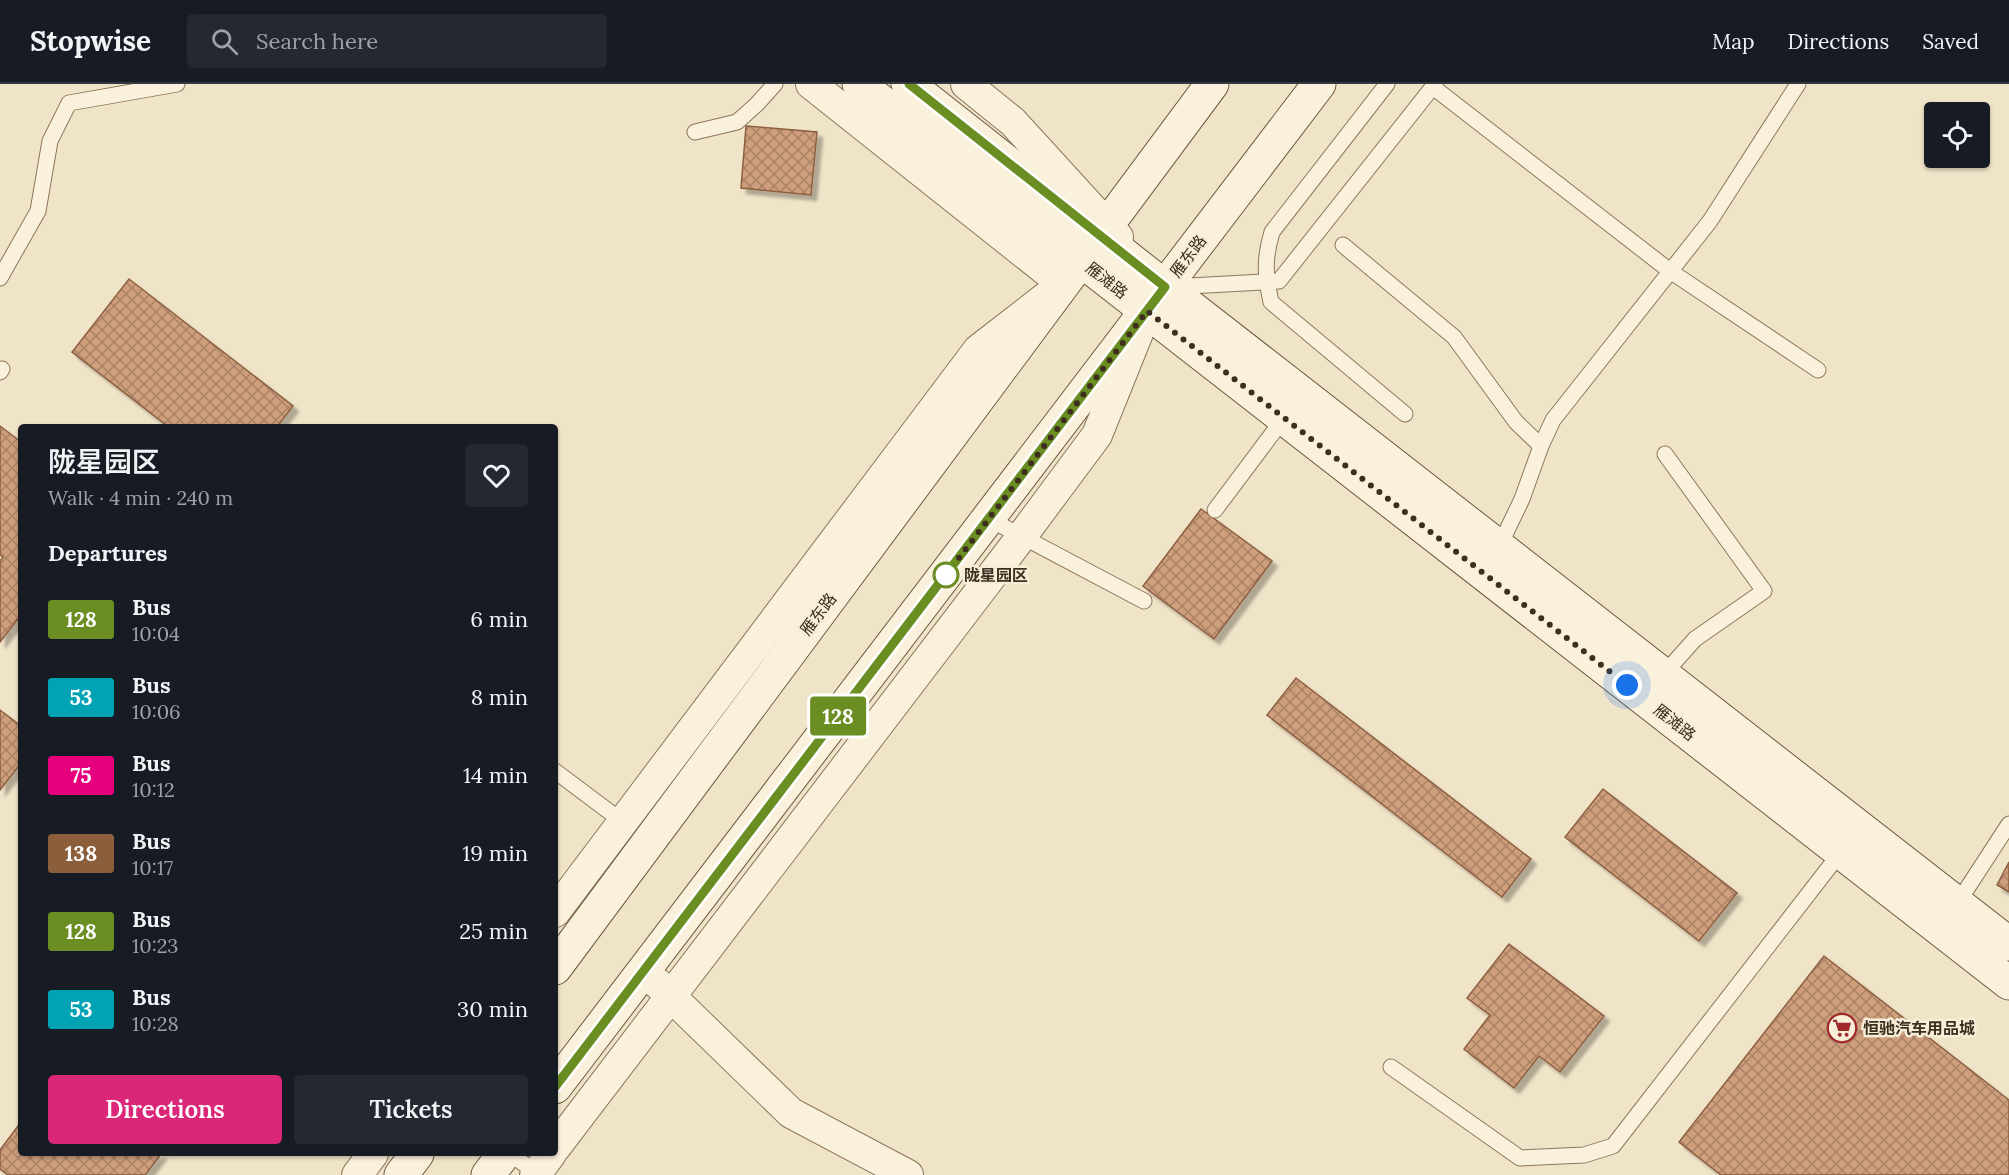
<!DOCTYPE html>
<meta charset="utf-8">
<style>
body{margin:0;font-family:Lora,"Noto Sans SC",serif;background:#242831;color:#f1f3f6;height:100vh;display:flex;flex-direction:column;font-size:22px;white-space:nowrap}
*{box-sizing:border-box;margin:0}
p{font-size:20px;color:#9ea1a6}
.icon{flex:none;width:33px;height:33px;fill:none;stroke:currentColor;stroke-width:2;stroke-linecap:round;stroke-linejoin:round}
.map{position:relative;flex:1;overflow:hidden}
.sheet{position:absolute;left:18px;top:340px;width:540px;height:732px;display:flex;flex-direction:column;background:#171b24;border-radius:6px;box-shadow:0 2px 4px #0004}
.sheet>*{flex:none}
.badge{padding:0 12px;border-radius:4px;font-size:21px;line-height:39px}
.fabs{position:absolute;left:1924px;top:18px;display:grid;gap:12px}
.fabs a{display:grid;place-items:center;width:66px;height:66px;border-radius:6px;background:#171b24;box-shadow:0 2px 4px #0004;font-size:30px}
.you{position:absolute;width:30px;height:30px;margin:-15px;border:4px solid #fff;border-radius:50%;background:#1a73e8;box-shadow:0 0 0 9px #1a73e833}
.map>.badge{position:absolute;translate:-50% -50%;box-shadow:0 0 0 3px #fff}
h2{padding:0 30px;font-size:22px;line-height:54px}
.round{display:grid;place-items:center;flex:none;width:63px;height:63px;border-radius:6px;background:#242831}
.headline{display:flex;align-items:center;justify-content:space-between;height:102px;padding:0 30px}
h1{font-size:28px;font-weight:600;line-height:45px}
.primary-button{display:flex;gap:12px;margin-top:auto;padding:12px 30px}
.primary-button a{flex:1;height:69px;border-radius:6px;background:#db2777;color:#fff;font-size:24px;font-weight:600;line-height:69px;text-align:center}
.primary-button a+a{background:#242831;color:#f1f3f6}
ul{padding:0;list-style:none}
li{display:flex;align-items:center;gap:18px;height:78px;padding:0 30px}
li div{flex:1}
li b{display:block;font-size:22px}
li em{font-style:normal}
li .badge{min-width:66px;font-weight:700;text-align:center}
header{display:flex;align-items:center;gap:36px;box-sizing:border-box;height:84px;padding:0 30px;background:#171b24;border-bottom:2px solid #363941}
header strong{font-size:28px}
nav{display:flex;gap:33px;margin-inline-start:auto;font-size:21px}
.search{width:420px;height:54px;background:#242831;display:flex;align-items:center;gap:15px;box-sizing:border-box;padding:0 21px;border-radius:6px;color:#9ea1a6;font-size:22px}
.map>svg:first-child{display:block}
.building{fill:url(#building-cross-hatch);stroke:#8d5f41;stroke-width:1.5;filter:url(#shadow)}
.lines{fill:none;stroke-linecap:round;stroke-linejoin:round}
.lane-casing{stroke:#8d765c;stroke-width:17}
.street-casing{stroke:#8d765c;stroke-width:32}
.secondary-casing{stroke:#6f573f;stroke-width:35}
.lane{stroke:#faf1dc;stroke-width:15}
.street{stroke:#faf1dc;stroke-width:30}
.secondary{stroke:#faf1dc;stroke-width:33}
.line-casing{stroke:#fff;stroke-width:14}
.line{stroke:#6b8e23;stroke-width:9}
.walk{stroke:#3d2e20;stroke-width:6;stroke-dasharray:0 10.8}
.stop-dot{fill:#fff;stroke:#6b8e23;stroke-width:3}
.labels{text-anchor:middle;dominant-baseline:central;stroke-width:5;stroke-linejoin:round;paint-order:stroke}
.street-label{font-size:16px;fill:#3d2e20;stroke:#f7eed8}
.stop-label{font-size:16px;font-weight:bold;fill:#3d2e20;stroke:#f7eed8;text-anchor:start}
.poi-label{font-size:16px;font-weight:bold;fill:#3d2e20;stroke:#f7eed8;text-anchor:start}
</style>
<header>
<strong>Stopwise</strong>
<div class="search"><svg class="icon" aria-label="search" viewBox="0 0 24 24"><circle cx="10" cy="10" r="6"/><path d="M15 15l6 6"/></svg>Search here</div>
<nav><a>Map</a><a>Directions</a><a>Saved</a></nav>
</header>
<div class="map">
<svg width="2009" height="1091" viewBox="0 0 2009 1091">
<defs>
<pattern id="building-cross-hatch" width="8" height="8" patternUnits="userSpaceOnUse" patternTransform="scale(1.5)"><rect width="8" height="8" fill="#cf9f7d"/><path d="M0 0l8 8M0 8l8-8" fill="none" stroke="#a98266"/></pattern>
<filter id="shadow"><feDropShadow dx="5.5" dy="5.5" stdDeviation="1.5" flood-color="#0004"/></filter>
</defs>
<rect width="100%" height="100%" fill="#f0e4c8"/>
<g class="building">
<path d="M746,42L817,48L811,111L741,104Z"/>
<path d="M129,195L293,322L276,344H170L72,268Z"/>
<path d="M0,342L21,358V531L0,558V477L3,473L0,471Z"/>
<path d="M1201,425L1272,477L1214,555L1143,502Z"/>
<path d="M1296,594L1531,775L1502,813L1267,631Z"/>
<path d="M0,626L21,642V679L0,706Z"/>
<path d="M1603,705L1737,809L1699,857L1565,753Z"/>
<path d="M2009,778V808L1997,801Z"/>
<path d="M1509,860L1604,932L1560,988L1539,972L1514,1004L1464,965L1490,931L1467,914Z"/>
<path d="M1824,872L2009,1016V1091H1721L1679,1058Z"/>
<path d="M21,1038V1070H161L145,1091H8L0,1085V1066Z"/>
</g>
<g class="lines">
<g class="lane-casing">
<g id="lane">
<path d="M1387,0L1272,148C1264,175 1265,191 1271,218L1405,330"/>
<path d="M1433,3L1670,187L1818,286"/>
<path d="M695,48L737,38L757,20L775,0"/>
<path d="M1343,161L1454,253L1516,338L1541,362"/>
<path d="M0,194L38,127L50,57L69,19L177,0"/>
<path d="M1171,203L1279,197L1435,0"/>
<path d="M0,288L2,285"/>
<path d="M1215,426L1284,334"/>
<path d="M989,435L1144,517"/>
<path d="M1499,463L1522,415L1541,362L1553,336L1710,137L1798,0"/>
<path d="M1663,591L1695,555L1764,507L1665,370"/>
<path d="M555,687L627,741"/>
<path d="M1957,820L2009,740"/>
<path d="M1391,983L1520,1074L1584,1071L1613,1062L1841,768"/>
<path d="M510,1070L537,1089"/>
</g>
</g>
<g class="street-casing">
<g id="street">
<path d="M966,0L1013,38L1118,153"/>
<path d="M555,828L978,266L1063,200L811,0"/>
<path d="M657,899L791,1029L908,1091"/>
<path d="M555,1064L1022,452L1097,351L1140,244"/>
<path d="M357,1091L373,1070"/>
<path d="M535,1091L551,1070"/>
</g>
</g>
<g class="secondary-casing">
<g id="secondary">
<path d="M859,0L1081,176L2009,899"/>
<path d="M908,0L1165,203L2009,860"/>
<path d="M555,884L1212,0"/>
<path d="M555,1003L1319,0"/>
<path d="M401,1091L417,1070"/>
<path d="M488,1091L504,1070"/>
</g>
</g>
<use href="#lane" class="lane"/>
<use href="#street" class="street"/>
<use href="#secondary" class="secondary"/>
</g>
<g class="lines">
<g class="line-casing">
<path id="line" d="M555,1003L1165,203L909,0"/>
</g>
<use href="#line" class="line"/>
<path class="walk" d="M946,491L1147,227L1627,601"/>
</g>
<defs>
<g id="supermarket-ring" transform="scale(1.5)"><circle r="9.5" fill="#f7eed8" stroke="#9e2a2b" stroke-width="1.5"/><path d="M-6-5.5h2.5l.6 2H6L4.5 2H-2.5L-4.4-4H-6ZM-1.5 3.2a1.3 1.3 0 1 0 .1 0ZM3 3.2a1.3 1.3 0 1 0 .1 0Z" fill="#9e2a2b"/></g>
</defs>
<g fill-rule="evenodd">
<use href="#supermarket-ring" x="1842" y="944"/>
</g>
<circle class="stop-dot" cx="946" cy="491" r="12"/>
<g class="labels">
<g class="street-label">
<text transform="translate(1188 172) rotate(-53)">雁东路</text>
<text transform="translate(1107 196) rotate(38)">雁滩路</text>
<text transform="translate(818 530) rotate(-53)">雁东路</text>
<text transform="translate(1675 638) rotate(38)">雁滩路</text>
</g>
<g class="stop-label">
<text x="964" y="491">陇星园区</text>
</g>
<g class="poi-label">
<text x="1863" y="944">恒驰汽车用品城</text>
</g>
</g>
</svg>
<div class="fabs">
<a><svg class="icon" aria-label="locate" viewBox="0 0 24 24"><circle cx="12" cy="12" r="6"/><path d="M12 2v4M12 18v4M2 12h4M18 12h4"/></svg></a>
</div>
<div class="you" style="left:1627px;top:601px"></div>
<b class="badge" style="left:838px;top:632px;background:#6b8e23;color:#fff">128</b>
<section class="sheet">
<div class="headline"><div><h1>陇星园区</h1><p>Walk · 4 min · 240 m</p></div><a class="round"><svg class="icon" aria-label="heart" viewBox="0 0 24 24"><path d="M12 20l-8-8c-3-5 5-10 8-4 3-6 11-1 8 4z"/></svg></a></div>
<h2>Departures</h2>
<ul>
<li><span class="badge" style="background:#6b8e23;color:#fff">128</span><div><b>Bus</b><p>10:04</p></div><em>6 min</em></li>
<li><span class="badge" style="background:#00a3b4;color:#fff">53</span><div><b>Bus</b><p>10:06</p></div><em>8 min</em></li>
<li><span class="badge" style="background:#e6007e;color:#fff">75</span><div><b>Bus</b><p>10:12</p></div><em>14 min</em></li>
<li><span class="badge" style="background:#8b5e3c;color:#fff">138</span><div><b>Bus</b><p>10:17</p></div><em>19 min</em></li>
<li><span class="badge" style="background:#6b8e23;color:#fff">128</span><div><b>Bus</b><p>10:23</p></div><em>25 min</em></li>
<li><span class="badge" style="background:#00a3b4;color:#fff">53</span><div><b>Bus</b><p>10:28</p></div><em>30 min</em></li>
</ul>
<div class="primary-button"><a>Directions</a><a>Tickets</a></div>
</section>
</div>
